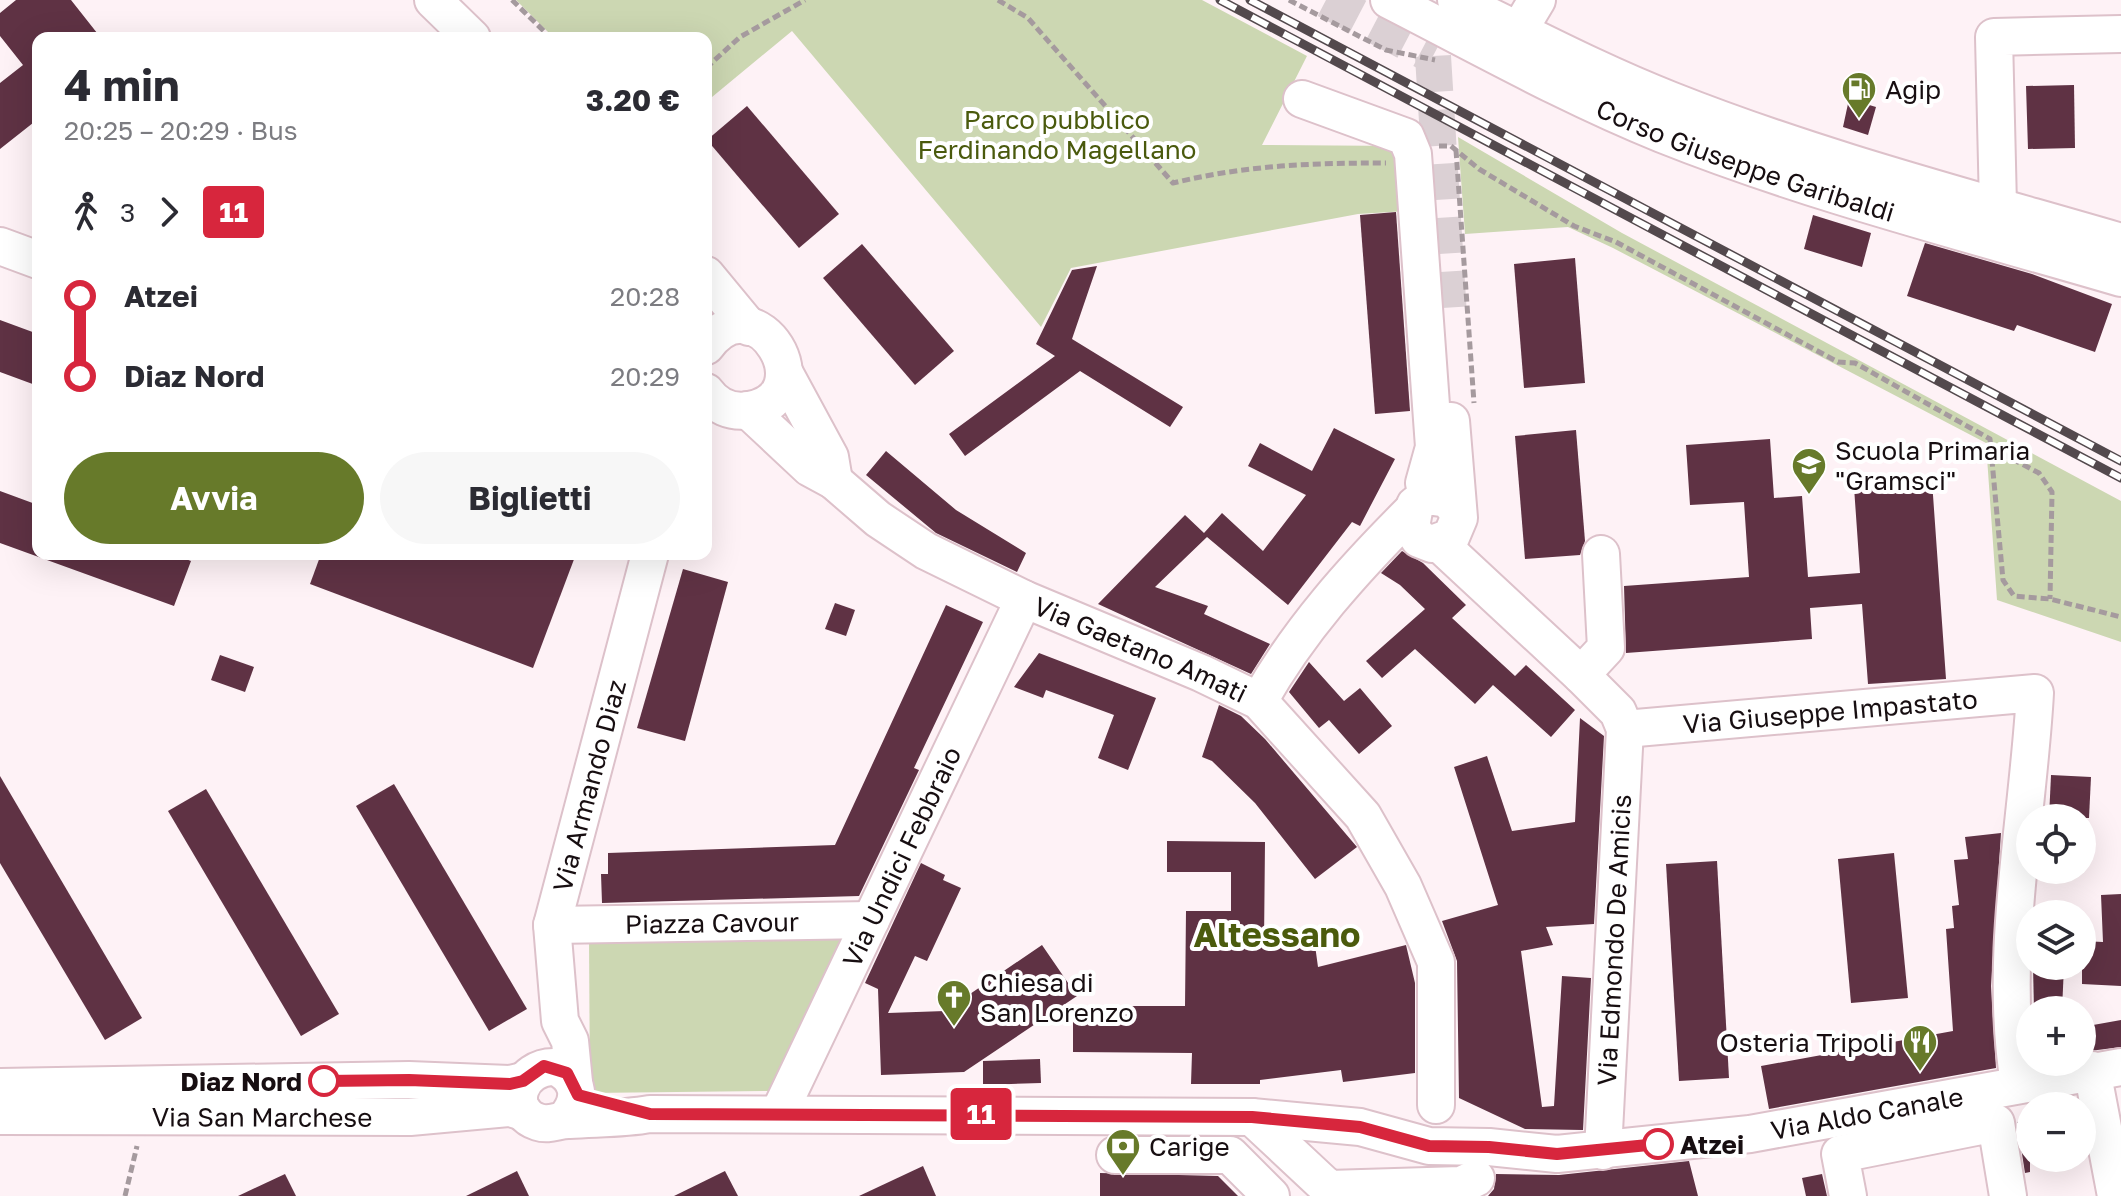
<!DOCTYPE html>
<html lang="it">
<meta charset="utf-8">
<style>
body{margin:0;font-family:"Golos Text",sans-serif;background:#f7f7f7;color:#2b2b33;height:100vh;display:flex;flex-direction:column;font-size:30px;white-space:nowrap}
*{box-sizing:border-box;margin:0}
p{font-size:26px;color:#7c7c81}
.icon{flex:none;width:44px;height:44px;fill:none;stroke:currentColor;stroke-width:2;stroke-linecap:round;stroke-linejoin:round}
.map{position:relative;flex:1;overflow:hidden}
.drawer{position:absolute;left:32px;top:32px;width:680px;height:528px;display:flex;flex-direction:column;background:#fff;border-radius:16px;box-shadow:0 8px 32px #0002}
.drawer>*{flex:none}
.badge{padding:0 16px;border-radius:6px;font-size:28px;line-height:52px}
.fabs{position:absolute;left:2016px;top:804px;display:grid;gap:16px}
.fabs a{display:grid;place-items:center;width:80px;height:80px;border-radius:50%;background:#fff;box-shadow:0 8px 32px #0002;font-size:40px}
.map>.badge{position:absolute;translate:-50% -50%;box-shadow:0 0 0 4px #fff}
.legs{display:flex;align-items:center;gap:12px;height:88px;padding:0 32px;font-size:26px}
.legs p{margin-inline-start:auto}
.head{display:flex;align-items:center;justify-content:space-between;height:136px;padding:0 32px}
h1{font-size:44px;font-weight:700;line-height:60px}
.primary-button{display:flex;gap:16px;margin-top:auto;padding:16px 32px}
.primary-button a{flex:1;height:92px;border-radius:48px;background:#677a2a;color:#fff;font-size:32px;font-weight:700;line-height:92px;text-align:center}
.primary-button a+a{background:#f7f7f7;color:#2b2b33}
ul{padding:0 32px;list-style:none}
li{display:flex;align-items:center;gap:28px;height:80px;font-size:30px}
li i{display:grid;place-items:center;width:12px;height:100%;margin:0 10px;background:currentColor}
li i::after{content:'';width:20px;height:20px;margin:-10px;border:6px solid;border-radius:50%;background:#fff}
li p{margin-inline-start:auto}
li:first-child i{background:linear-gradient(#0000 50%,currentColor 0)}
li:last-child i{background:linear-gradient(currentColor 50%,#0000 0)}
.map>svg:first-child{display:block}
.green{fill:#ccd7b2}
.building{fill:#5f3244}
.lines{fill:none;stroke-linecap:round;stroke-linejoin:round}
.minor-tunnel{stroke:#dbd0d4;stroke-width:36;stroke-dasharray:36 18;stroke-linecap:butt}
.minor-casing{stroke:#ddc1ca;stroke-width:40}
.path{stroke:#a59a9e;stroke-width:5;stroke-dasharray:8 4;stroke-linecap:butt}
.minor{stroke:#fff;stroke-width:36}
.rail-casing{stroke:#53494d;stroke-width:9}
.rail{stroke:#fff;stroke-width:6;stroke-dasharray:18;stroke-linecap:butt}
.line-1-casing{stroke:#fff;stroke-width:18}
.line-1{stroke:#d7263d;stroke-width:12}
.stop-1-dot{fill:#fff;stroke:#d7263d;stroke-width:4}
.labels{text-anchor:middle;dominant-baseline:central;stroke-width:8;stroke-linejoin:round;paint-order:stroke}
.poi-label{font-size:26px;fill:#170e11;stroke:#fff;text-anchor:start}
.park-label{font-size:26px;fill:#4a5a0d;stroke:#fff}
.street-label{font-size:26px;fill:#170e11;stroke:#fff}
.stop-label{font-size:26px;font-weight:bold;fill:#170e11;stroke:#fff;text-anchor:end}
.district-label{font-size:34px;font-weight:bold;fill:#4b5b0d;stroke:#fff}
</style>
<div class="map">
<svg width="2121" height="1196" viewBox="0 0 2121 1196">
<rect width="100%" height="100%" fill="#fef2f6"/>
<g class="green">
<path d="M516,0H1202L1307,56L1262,145L1401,146L1407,211L1358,214L1071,268L1041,327L792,31L706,102V38H554Z"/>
<path d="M1458,137L1622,233L2121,501V642L1997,600L1986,443L1613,248L1568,227L1465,234Z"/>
<path d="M831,924L844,944L769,1091L590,1093L589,939Z"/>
</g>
<g class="building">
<path d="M16,0H71L101,38H38V119L0,149V83L23,65L0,36V13Z"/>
<path d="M2074,85L2075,148L2028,149L2026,86Z"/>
<path d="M1849,99L1876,107L1868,135L1843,127Z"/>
<path d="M747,106L839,214L799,248L707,140Z"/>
<path d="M1396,212L1410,411L1375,414L1360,215Z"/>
<path d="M1813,215L1871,233L1862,267L1804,249Z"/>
<path d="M1925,243L2032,274L2112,304L2095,352L2017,325L2014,331L1907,296Z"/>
<path d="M862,244L954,351L915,385L823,278Z"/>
<path d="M1575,258L1585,383L1524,388L1514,264Z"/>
<path d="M1097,266L1072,339L1183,407L1170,427L1080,371L965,456L949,434L1055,356L1036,344L1072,270Z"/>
<path d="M0,320L38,334V386L0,372Z"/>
<path d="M1334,428L1395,459L1360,526L1352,522L1288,605L1207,537L1155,587L1208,606L1204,614L1270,644L1251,674L1098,604L1185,515L1204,533L1222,513L1263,551L1306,495L1248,466L1260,443L1312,471Z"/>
<path d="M1576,430L1585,541L1580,555L1525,559L1515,436Z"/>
<path d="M1770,439L1774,498L1802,496L1808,577L1860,573L1854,487L1932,481L1946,679L1868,684L1862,604L1810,608L1812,639L1626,653L1624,586L1749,577L1744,502L1690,505L1686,445Z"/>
<path d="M886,451L956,510L1026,553L1017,572L936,533L866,475Z"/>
<path d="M0,491L38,505V554H173L191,561L174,606L0,543Z"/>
<path d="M1402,551L1423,563L1466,605L1452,618L1515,676L1526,665L1575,710L1551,737L1493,685L1475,704L1415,649L1382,678L1366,661L1425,609L1400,585L1381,573Z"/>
<path d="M321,554H576L533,668L310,584Z"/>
<path d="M683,569L728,582L685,741L637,728Z"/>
<path d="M835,603L855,610L846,636L825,629Z"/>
<path d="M946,605L983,622L914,768L919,770L859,896L602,903L601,874H608V853L835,845Z"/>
<path d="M1039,653L1156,698L1128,770L1098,758L1114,715L1046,690L1043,698L1014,687Z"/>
<path d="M220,655L254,667L245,692L211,680Z"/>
<path d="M1309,662L1344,701L1360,688L1392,726L1359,754L1329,720L1319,728L1289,692Z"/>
<path d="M1219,705L1241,716L1265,739L1357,847L1315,879L1255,803L1212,761L1202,757Z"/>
<path d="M1580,718L1604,736L1594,924L1546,927L1553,945L1521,951L1542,1107L1554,1106L1562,976L1591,978L1583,1130L1525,1129L1459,1098L1457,961L1442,921L1498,905L1454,767L1487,756L1512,831L1575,822Z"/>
<path d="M2051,775L2091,777L2089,818H2049Z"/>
<path d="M0,776L142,1018L105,1040L0,863Z"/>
<path d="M394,784L527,1009L489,1031L356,806Z"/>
<path d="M206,789L339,1014L301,1036L168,811Z"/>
<path d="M2001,833L1991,986L1996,1068L1769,1109L1761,1066L1953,1031L1946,929L1954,928L1952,906L1959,905L1954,860L1968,859L1965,837Z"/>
<path d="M1167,841L1265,842L1264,943L1314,938L1318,967L1406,945L1415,983V1073L1343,1082L1341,1070L1260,1080V1084H1191L1192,1053L1073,1052V1006H1185L1186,911H1231V872H1167Z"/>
<path d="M1894,853L1908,998L1851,1003L1838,859Z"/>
<path d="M1717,861L1729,1078L1679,1081L1666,864Z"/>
<path d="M921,863L945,875L943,880L961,888L927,961L915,956L888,1013L945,1011L1042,945L1077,996L964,1072L881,1075L878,989L865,983Z"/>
<path d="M2121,894V986L2082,984V941L2103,942L2101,895Z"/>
<path d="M2033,966H2064L2062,1010H2034Z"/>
<path d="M2121,1020V1047L2082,1052V1027Z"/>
<path d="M1040,1059L1041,1083L983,1085V1061Z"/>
<path d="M2030,1119V1172L2025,1173L2017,1122Z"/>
<path d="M1689,1161L1698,1196H1488L1494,1189L1496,1174L1559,1175Z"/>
<path d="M923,1166L936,1196H859Z"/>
<path d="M517,1171L529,1196H466Z"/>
<path d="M725,1171L738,1196H674Z"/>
<path d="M1100,1173L1218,1176L1238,1196H1100Z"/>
<path d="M285,1174L296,1196H238Z"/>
<path d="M1822,1174L1827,1196H1806L1802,1178Z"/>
</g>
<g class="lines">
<g class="minor-tunnel">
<path d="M1326,0L1433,56"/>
<path d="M1433,56L1449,316"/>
</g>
<g class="minor-casing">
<g id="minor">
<path d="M433,0L472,38"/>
<path id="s1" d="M1389,0C1479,46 1568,96 1662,134C1810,193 1968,233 2121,278"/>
<path d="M1456,0C1527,34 1596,71 1670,100C1816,158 1970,198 2121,242"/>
<path d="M1519,30L1537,0"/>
<path d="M1302,99L1406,137L1413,154L1434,447L1424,483L1427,496"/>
<path d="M1998,206L1994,37L2121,34"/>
<path d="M0,246L38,260"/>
<path d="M706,275L749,327"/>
<path d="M706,346C757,277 827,397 749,410C731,413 716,406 706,392"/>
<path d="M784,372L830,457L834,481"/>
<path id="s2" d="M748,410L810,468L834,481L878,519L926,551L1024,599L1201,673L1259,701L1363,816L1403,886L1436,962V1105"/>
<path d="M1451,421L1459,518L1451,537L1432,544L1419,539L1411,527L1415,505L1427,496L1448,499L1457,511"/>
<path d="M1439,543L1581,675L1618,712L1625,729L1603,1151"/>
<path d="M1581,675L1606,648L1601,554"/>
<path d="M1259,701C1299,630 1353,570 1411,512"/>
<path id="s3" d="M1625,729L2035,693C2028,821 1998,956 2019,1083"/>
<path id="s4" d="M552,925L871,920"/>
<path d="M2092,1070L2116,1196"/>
<path id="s5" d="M574,1082L570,1041L560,1021L552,925L650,554"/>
<path d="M0,1087L409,1080L510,1084L523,1081"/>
<path id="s6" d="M779,1113L1024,599"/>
<path id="s7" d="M0,1116L410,1117L510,1108L524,1112"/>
<path d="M1252,1117L1329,1189L1461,1185L1476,1178"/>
<path id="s8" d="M565,1119C582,1100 580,1079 556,1067C519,1065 504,1111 538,1122C550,1126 557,1120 569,1120C597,1118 622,1119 650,1114L1252,1117L1360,1127L1429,1146L1489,1147L1557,1154L1750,1134L2121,1067"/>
<path d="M1115,1155H1230L1271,1196"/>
<path d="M1848,1196L1840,1154L1996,1123L2008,1196"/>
</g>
</g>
<g class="path">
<path d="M512,0L551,38"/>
<path d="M998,0L1028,18L1173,183C1247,165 1311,163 1386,163"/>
<path d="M1289,0L1386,50L1435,60"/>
<path d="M706,68L740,37L805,0"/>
<path d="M1439,146H1451L1479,169L1574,226L1616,242L1838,362L1855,363L1990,439L2003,580L2014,596L2050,599L2121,617"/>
<path d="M1456,150L1474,403"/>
<path d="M1991,448L2039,473L2052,492L2050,599"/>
<path d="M125,1196L137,1146"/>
</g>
<use href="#minor" class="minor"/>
<g class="rail-casing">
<g id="rail">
<path d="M1220,0L2121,478"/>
<path d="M1250,0L2121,461"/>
</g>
</g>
<use href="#rail" class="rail"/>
</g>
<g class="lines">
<g class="line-1-casing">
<path id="line-1" d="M324,1081L409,1080L510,1084L523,1081L544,1066L567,1073L578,1095L650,1114L1252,1117L1360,1127L1429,1146L1489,1147L1557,1154L1658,1144"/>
</g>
<use href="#line-1" class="line-1"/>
</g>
<defs>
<g id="fuel-pin" transform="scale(1.8)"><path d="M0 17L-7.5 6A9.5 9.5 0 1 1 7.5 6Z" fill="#677a2a" stroke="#fff"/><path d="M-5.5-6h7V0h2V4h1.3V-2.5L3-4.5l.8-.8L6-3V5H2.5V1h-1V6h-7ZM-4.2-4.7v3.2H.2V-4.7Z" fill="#fff"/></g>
<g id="school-pin" transform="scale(1.8)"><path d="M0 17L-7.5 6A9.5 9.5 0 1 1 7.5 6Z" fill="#677a2a" stroke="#fff"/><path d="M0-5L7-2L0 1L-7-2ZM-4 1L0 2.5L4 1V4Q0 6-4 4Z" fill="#fff"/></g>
<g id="church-pin" transform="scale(1.8)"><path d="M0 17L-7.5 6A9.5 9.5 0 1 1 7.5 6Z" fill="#677a2a" stroke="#fff"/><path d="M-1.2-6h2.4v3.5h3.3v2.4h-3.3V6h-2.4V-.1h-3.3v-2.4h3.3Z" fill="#fff"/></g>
<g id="restaurant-pin" transform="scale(1.8)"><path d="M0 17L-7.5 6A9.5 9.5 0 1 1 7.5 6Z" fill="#677a2a" stroke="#fff"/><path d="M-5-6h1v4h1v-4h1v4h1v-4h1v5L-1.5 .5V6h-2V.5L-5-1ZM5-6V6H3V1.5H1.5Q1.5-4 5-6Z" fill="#fff"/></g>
<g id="bank-pin" transform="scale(1.8)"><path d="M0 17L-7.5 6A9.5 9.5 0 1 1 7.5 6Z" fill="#677a2a" stroke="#fff"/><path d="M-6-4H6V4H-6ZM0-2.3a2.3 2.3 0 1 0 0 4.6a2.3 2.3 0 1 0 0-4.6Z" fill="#fff"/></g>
</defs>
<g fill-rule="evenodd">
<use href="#fuel-pin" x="1859" y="89"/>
<use href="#school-pin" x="1809" y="465"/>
<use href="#church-pin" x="954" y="997"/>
<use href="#restaurant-pin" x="1920" y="1042"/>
<use href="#bank-pin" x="1123" y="1146"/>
</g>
<g class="stop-1-dot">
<circle cx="324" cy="1081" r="14"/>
<circle cx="1658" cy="1144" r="14"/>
</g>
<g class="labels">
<g class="poi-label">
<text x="1885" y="89">Agip</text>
<text x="1835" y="450">Scuola Primaria<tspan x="1835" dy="30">"Gramsci"</tspan></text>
<text x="980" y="982">Chiesa di<tspan x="980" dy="30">San Lorenzo</tspan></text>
<text x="1894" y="1042" text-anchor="end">Osteria Tripoli</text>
<text x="1149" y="1146">Carige</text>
</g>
<g class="park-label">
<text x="1057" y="119">Parco pubblico<tspan x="1057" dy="30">Ferdinando Magellano</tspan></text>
</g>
<g class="street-label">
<text stroke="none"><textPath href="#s1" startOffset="392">Corso Giuseppe Garibaldi</textPath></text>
<text stroke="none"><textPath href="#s2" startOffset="464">Via Gaetano Amati</textPath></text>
<text stroke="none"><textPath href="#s3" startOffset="206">Via Giuseppe Impastato</textPath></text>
<text stroke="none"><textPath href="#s5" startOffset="304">Via Armando Diaz</textPath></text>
<text stroke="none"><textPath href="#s6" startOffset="284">Via Undici Febbraio</textPath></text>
<text stroke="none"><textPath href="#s4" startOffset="160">Piazza Cavour</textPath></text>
<text transform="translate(1614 940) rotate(-87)">Via Edmondo De Amicis</text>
<text stroke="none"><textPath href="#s8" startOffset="1486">Via Aldo Canale</textPath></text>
<text stroke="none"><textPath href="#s7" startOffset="262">Via San Marchese</textPath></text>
</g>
<g class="stop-label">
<text x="302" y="1081">Diaz Nord</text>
<text x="1680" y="1144" text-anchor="start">Atzei</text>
</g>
<g class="district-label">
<text x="1277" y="934">Altessano</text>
</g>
</g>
</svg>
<div class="fabs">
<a><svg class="icon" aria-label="locate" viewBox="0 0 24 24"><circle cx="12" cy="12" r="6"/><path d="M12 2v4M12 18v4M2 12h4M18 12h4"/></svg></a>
<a><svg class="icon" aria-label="layers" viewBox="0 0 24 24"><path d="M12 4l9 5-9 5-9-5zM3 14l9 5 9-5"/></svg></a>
<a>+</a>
<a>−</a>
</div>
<b class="badge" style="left:981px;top:1114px;background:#d7263d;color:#fff">11</b>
<section class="drawer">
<div class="head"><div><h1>4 min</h1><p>20:25 – 20:29 · Bus</p></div><b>3.20 €</b></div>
<div class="legs"><svg class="icon" aria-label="walk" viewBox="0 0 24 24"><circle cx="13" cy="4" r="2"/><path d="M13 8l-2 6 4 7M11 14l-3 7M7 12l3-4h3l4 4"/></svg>3<svg class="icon" aria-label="forward" viewBox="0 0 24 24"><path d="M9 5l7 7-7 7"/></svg><b class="badge" style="background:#d7263d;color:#fff">11</b></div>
<ul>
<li><i style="color:#d7263d"></i><b>Atzei</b><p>20:28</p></li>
<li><i style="color:#d7263d"></i><b>Diaz Nord</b><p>20:29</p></li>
</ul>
<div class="primary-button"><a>Avvia</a><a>Biglietti</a></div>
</section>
</div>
